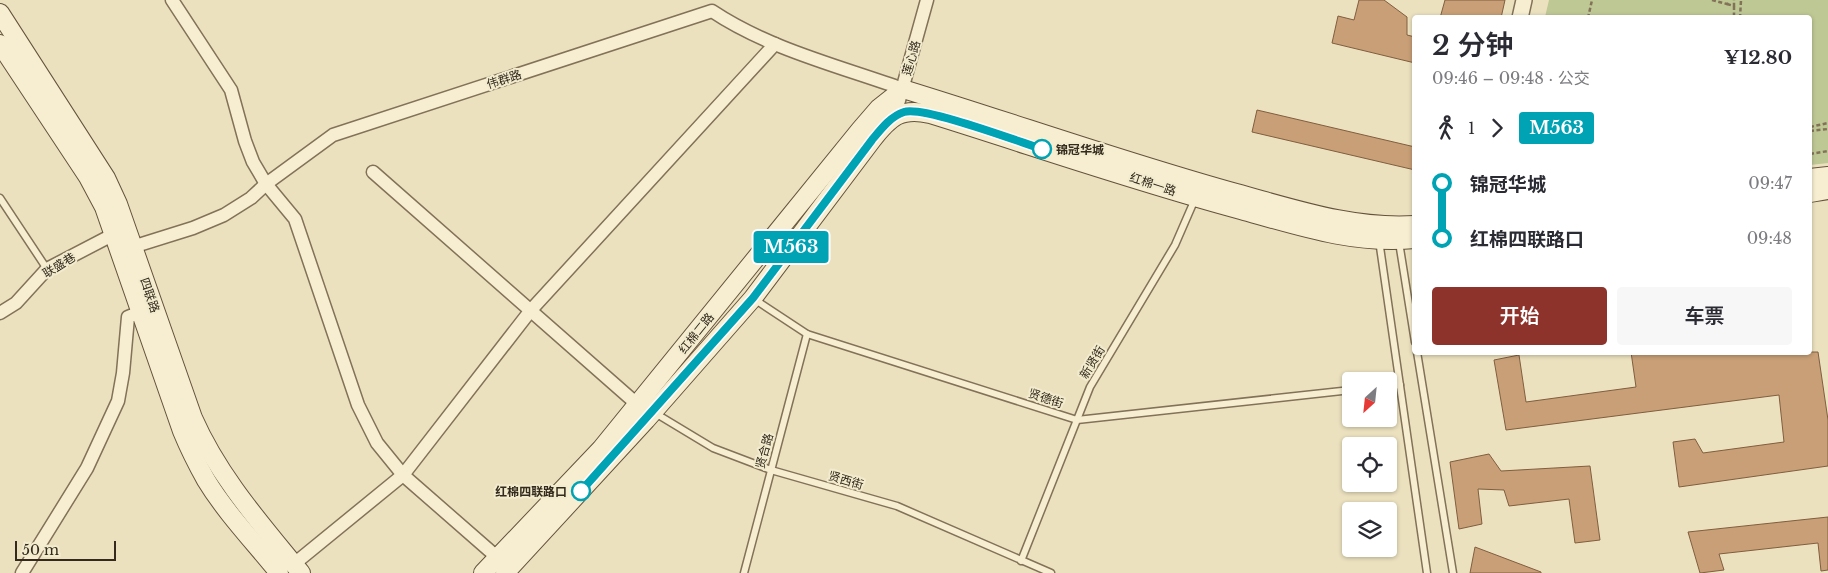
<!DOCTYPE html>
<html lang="zh">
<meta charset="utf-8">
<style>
body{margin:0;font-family:"Libre Baskerville","Noto Sans SC",serif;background:#f7f7f7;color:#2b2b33;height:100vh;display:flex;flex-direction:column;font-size:19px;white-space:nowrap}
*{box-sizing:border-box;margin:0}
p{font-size:16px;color:#7c7c81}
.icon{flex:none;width:28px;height:28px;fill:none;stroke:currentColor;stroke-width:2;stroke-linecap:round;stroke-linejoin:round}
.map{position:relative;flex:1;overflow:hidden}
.details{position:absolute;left:1412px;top:15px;width:400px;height:340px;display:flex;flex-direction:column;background:#fff;border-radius:5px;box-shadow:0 1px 4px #0004}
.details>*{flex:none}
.badge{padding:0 10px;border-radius:4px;font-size:18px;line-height:32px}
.needle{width:32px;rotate:207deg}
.buttons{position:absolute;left:1342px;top:372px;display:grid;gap:10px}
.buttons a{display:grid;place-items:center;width:55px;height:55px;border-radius:5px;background:#fff;box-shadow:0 1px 4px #0004;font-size:25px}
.scale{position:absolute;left:15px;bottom:12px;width:101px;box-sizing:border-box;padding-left:5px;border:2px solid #33291c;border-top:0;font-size:14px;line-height:18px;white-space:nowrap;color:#33291c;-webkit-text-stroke:4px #f3ebce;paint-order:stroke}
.map>.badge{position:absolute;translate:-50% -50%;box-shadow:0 0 0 2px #fff}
.legs{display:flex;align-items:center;gap:8px;height:55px;padding:0 20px;font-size:16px}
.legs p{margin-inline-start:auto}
.summary{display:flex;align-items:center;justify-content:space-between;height:85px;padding:0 20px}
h1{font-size:28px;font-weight:600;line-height:38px}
.action{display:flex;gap:10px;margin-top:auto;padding:10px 20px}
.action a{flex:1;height:58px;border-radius:5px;background:#8e332b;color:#fff;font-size:20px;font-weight:600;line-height:58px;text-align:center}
.action a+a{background:#f7f7f7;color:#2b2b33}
ul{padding:0 20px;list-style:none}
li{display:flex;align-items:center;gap:18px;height:55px;font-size:19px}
li i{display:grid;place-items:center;width:8px;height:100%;margin:0 6px;background:currentColor}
li i::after{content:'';width:12px;height:12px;margin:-6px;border:4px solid;border-radius:50%;background:#fff}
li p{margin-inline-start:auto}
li:first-child i{background:linear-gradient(#0000 50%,currentColor 0)}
li:last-child i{background:linear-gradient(currentColor 50%,#0000 0)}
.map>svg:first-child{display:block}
.green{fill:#bec894}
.building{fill:#c89f76;stroke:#805e3f}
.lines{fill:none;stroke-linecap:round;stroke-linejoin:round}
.service-casing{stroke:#827258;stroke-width:9}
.minor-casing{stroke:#827258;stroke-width:15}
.tertiary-casing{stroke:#827258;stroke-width:18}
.secondary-casing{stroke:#64533c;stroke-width:20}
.path{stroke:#827258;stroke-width:2.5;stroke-dasharray:4 2.5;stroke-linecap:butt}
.service{stroke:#f7eed1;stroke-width:6}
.minor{stroke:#f7eed1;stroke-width:12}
.tertiary{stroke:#f7eed1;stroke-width:15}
.secondary{stroke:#f7eed1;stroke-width:18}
.line-1-casing{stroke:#fff;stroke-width:11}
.line-1{stroke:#00a3b4;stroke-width:8}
.stop-1-dot{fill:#fff;stroke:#00a3b4;stroke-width:2.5}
.labels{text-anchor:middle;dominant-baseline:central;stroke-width:4;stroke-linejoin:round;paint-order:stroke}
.street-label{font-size:12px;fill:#33291c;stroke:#f3ebce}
.stop-label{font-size:12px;font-weight:bold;fill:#33291c;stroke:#f3ebce;text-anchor:start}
</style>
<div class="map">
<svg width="1828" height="573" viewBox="0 0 1828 573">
<rect width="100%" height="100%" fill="#ebe1bf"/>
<path class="green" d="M1549,0H1828V163L1810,165V18L1545,17Z"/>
<g class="building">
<path d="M1359,0H1384L1407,17V35L1415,37V63L1332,43L1338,16L1354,20Z"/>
<path d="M1445,0H1505L1501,18H1440Z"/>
<path d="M1257,110L1415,147V170L1252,132Z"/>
<path d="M1631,352H1818L1828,420V466L1679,487L1673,442L1695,439L1703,453L1784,442L1779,395L1506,430L1494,360L1519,355L1526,402L1636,387Z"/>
<path d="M1489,454L1501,471L1590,466L1600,540L1575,543L1569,499L1509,506L1504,490L1478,489L1482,524L1459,529L1450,462Z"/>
<path d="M1828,517V570L1821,571L1818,543L1719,554L1724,570L1700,573L1688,532Z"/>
<path d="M1475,547L1541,572V573H1470Z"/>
</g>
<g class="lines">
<g class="service-casing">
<g id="service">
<path d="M0,198L47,269"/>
<path d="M1379,240L1427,573"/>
<path d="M1399,242L1415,342"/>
<path d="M754,299L807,334L1077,420L1351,390"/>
<path d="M1417,352L1453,573"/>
<path d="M1389,386L1400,385"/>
<path d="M655,413L713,448L771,470L897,506L1051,573"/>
<path d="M1021,561L1090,387L1175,245L1195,199"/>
<path d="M744,573L807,334"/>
</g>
</g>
<g class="minor-casing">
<g id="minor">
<path d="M172,0L231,90L245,141L253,162L266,184L295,219L358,405L377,443L403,475L498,558"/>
<path d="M895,115L927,0"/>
<path d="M373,172L638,405"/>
<path d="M126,249L193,228L224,215L251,198L266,184L333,135L712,11C769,49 839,66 903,89"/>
<path d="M0,313L16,303L47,269L120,231"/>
<path d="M294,564L403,475L531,310L775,44"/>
<path d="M22,573L87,468L118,401L123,373L128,317L140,312"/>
</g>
</g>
<g class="tertiary-casing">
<path id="tertiary" d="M1520,18L1524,0"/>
</g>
<g class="secondary-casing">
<g id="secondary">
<path d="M0,13L106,178L118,204L193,418C219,477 261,524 301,573"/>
<path d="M0,44L88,177L104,207L182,431C189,448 197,464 206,480C226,513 255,543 279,573"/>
<path d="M1810,178L1828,176"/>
<path d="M1810,193L1828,190"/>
<path d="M483,573L601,449L860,130L879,108L903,89C1014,123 1124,162 1236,193C1295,209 1353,229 1415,225"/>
<path d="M505,573L646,420L753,298L872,140C890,117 901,107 930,114C1033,146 1136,182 1241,210C1298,226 1355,245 1415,239"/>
</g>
</g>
<g class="path">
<path d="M1712,0L1727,4V0"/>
<path d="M1727,4L1734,6V0"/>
<path d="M1734,6V18"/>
<path d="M1588,18L1592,0"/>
<path d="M1740,18L1741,0"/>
<path d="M1810,127L1828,123"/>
<path d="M1810,131L1828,129"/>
<path d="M1810,154L1828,151"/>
</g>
<use href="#service" class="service"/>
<use href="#minor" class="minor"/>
<use href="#tertiary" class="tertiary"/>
<use href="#secondary" class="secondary"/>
</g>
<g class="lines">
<g class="line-1-casing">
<path id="line-1" d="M581,491L753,298L872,140C881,129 891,116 904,112C924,106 1017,141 1042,149"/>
</g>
<use href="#line-1" class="line-1"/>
</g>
<g class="stop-1-dot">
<circle cx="1042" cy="149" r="9"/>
<circle cx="581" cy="491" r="9"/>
</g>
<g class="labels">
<g class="street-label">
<text transform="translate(911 58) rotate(-74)">莲心路</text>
<text transform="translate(504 79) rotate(-18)">伟群路</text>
<text transform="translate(1153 184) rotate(18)">红棉一路</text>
<text transform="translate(59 265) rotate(-32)">联盛巷</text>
<text transform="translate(150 295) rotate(71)">四联路</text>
<text transform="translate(696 333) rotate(-51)">红棉二路</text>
<text transform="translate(1092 362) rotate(-59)">新贤街</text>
<text transform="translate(1046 398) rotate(18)">贤德街</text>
<text transform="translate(764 451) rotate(-75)">贤合路</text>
<text transform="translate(846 480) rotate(16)">贤西街</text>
</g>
<g class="stop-label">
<text x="1056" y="149">锦冠华城</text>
<text x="567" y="491" text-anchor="end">红棉四联路口</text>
</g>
</g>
</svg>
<div class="buttons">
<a><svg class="needle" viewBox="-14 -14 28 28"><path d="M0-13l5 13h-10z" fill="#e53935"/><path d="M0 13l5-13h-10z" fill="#7c7c81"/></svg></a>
<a><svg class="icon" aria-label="locate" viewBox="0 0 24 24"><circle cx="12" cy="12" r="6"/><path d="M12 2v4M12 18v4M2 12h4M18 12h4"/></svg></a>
<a><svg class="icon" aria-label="layers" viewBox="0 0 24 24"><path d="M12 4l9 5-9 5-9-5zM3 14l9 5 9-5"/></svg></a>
</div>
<div class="scale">50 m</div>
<b class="badge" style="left:791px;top:247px;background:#00a3b4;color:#fff">M563</b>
<section class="details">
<div class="summary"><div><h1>2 分钟</h1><p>09:46 – 09:48 · 公交</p></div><b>¥12.80</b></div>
<div class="legs"><svg class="icon" aria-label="walk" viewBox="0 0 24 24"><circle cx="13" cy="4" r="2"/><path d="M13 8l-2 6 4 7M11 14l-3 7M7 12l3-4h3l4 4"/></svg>1<svg class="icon" aria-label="forward" viewBox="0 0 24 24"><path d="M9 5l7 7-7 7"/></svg><b class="badge" style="background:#00a3b4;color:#fff">M563</b></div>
<ul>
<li><i style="color:#00a3b4"></i><b>锦冠华城</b><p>09:47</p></li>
<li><i style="color:#00a3b4"></i><b>红棉四联路口</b><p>09:48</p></li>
</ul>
<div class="action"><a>开始</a><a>车票</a></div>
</section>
</div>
